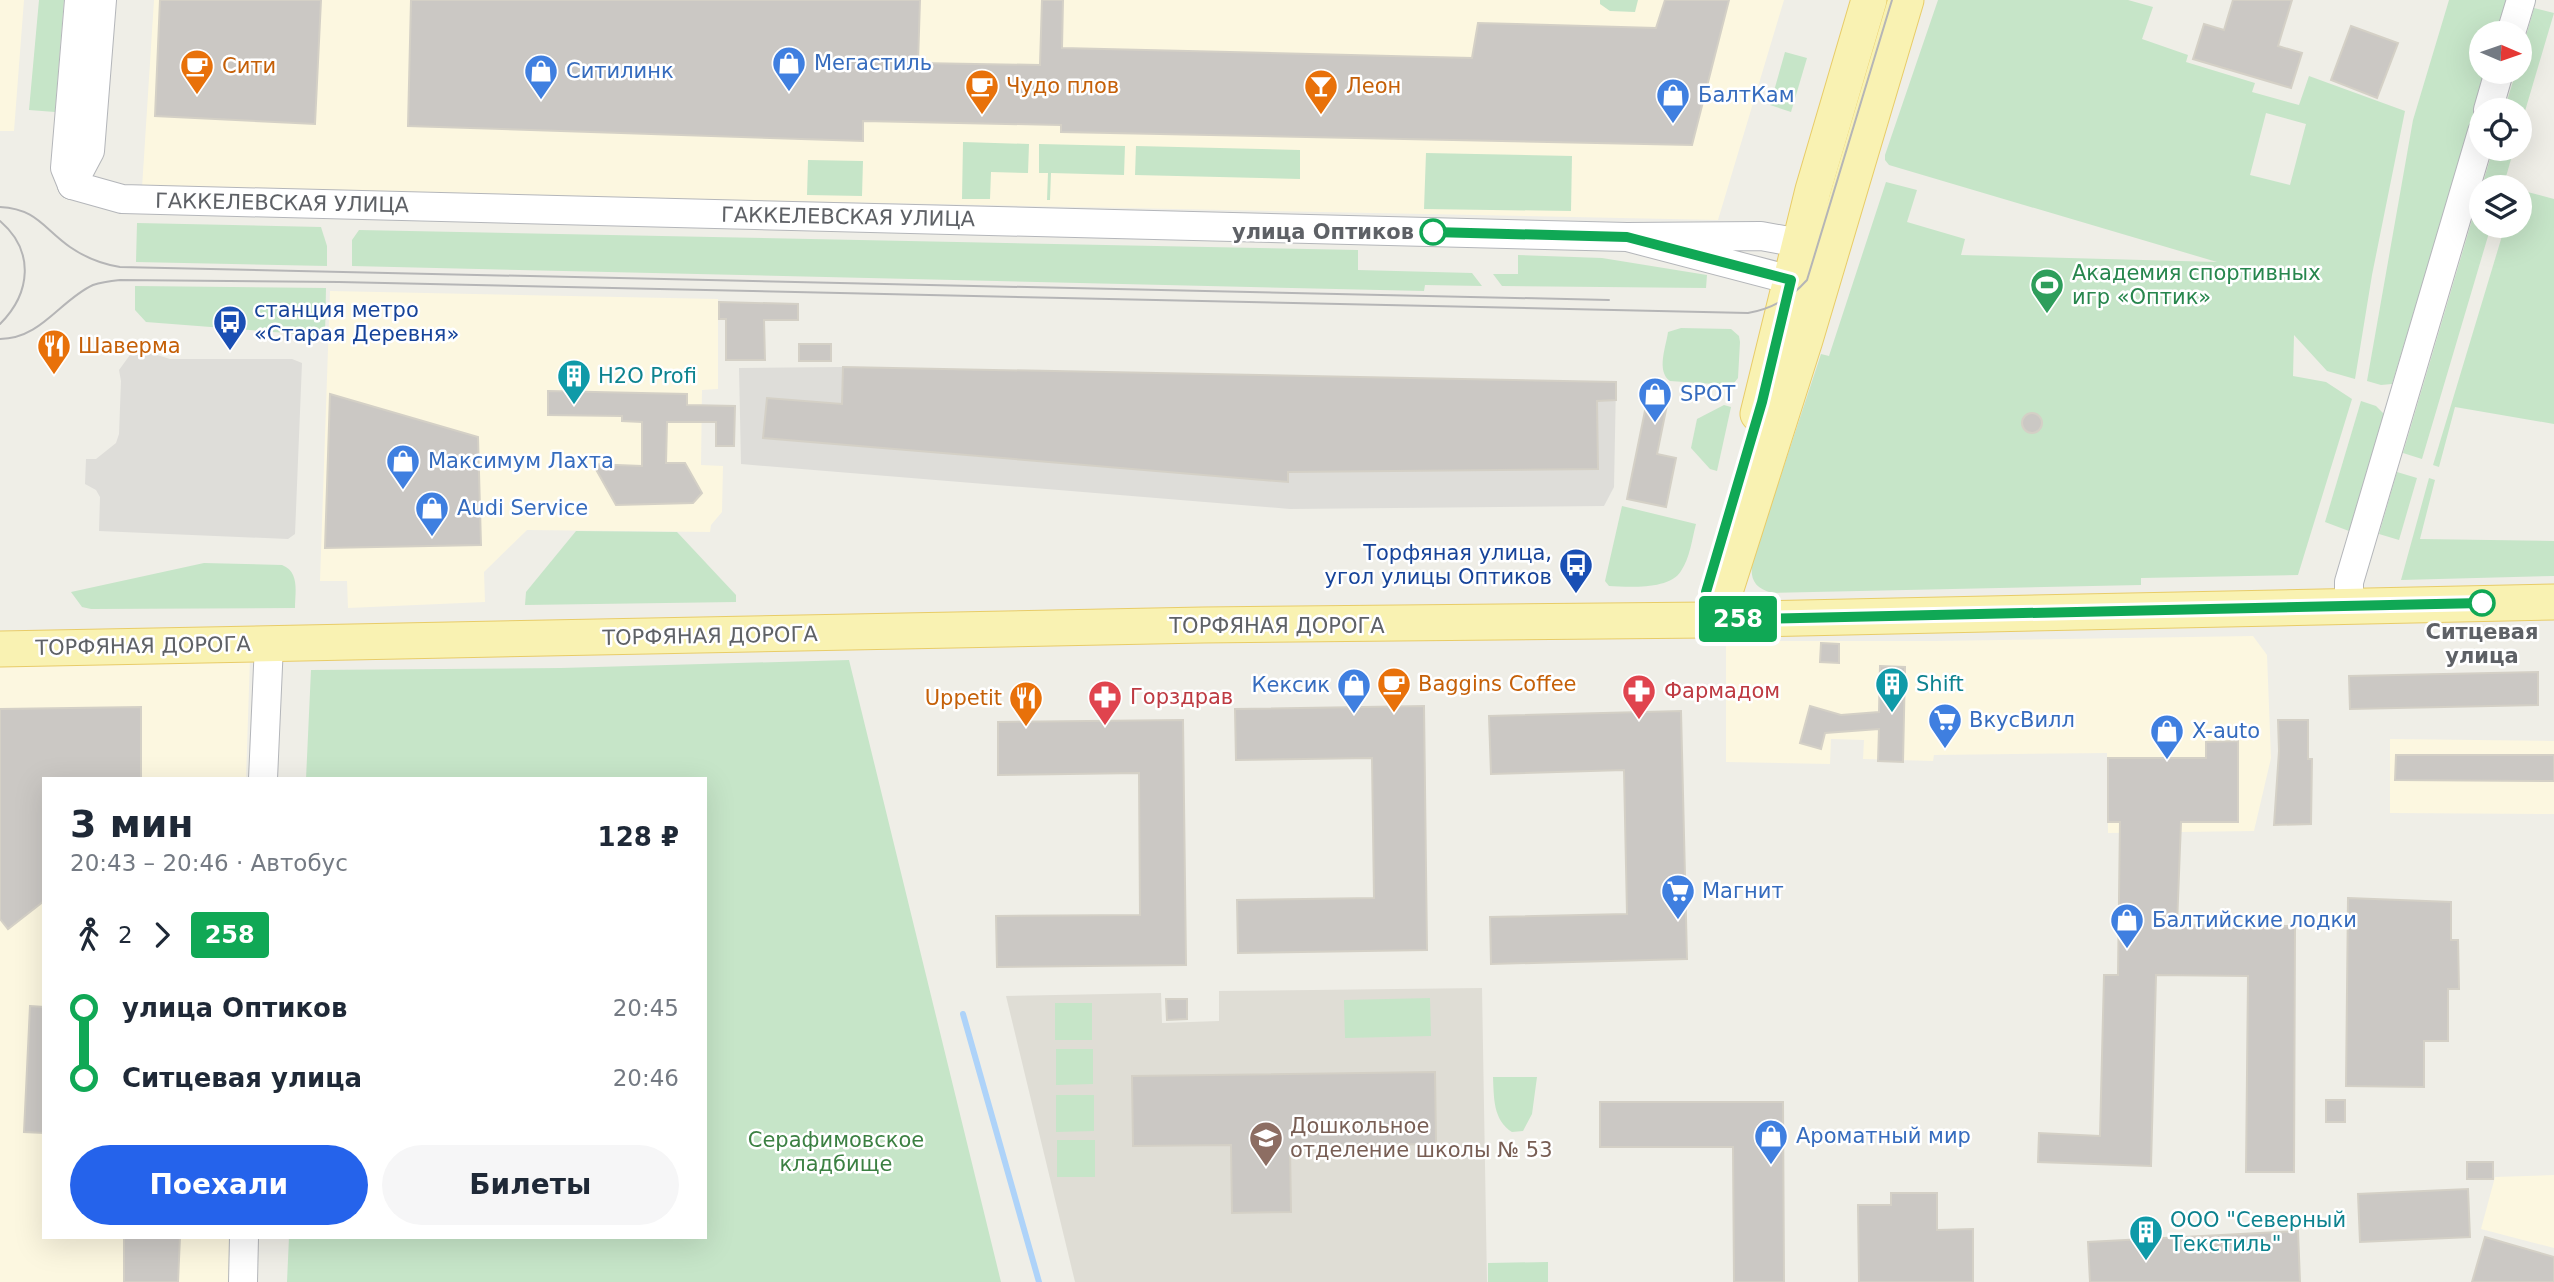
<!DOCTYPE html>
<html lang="ru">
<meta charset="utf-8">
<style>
body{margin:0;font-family:"DejaVu Sans",sans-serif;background:#f6f6f7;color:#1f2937;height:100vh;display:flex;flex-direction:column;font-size:26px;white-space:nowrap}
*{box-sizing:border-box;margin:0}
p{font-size:23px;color:#747a83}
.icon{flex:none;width:38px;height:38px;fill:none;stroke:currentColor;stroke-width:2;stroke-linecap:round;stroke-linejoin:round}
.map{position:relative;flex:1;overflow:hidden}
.drawer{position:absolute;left:42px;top:777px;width:665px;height:462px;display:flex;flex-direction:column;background:#fff;border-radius:0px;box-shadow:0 7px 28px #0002}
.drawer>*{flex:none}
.badge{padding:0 14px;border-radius:5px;font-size:24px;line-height:46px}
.needle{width:46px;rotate:92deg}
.buttons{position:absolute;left:2469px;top:21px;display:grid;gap:14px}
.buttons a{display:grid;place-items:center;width:63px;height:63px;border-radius:50%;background:#fff;box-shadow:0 7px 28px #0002;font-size:35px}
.map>.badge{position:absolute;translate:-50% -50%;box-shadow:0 0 0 4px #fff}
.legs{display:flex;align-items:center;gap:10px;height:77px;padding:0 28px;font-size:23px}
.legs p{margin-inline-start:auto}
.overview{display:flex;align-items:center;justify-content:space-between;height:119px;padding:0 28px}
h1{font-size:38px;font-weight:700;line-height:52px}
.cta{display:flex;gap:14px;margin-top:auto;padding:14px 28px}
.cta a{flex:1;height:80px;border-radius:42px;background:#2563eb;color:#fff;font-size:28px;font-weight:700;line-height:80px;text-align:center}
.cta a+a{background:#f6f6f7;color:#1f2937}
ul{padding:0 28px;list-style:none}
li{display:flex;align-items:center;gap:24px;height:70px;font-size:26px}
li i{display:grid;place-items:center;width:10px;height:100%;margin:0 9px;background:currentColor}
li i::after{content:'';width:18px;height:18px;margin:-9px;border:5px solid;border-radius:50%;background:#fff}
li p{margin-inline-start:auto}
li:first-child i{background:linear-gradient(#0000 50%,currentColor 0)}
li:last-child i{background:linear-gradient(currentColor 50%,#0000 0)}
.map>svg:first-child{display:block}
.commercial{fill:#fcf7e0}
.industrial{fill:#deddd9}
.education{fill:#dfddd5}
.green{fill:#c6e5c8;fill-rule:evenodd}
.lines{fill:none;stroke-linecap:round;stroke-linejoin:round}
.stream{stroke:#aed3f9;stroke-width:6}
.building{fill:#cbc8c4;stroke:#d4d0c6;stroke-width:2}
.minor-casing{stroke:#b4b6ba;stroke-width:30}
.major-casing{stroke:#e8cc68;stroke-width:37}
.minor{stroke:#fff;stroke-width:28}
.major{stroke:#f9f2b2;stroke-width:35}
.tram{stroke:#b5b5b6;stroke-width:2}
.line-1-casing{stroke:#fff;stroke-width:16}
.line-1{stroke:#10a855;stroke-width:10}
.stop-1-dot{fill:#fff;stroke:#10a855;stroke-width:3.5}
.labels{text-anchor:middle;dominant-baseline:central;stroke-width:5;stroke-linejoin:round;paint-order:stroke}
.shop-label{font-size:21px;fill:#366cbe;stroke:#fff;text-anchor:start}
.food-label{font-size:21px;fill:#c56008;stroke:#fff;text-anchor:start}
.street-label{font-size:21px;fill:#5e6166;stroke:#fff}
.stop-label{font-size:21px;font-weight:bold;fill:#5e6166;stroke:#fff;text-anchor:end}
.leisure-label{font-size:21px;fill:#27864d;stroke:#fff;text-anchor:start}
.transit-label{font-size:21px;fill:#164399;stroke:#fff;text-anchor:start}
.culture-label{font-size:21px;fill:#0d838f;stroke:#fff;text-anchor:start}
.health-label{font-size:21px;fill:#be3a42;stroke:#fff;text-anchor:start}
.education-label{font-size:21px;fill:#785e54;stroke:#fff;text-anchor:start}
.park-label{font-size:21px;fill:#3b8042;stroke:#fff}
</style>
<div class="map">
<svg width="2554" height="1282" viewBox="0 0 2554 1282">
<rect width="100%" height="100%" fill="#efeee7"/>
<g class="commercial">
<path d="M0,0H24L14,131H0Z"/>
<path d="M154,0H1784L1718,220L142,188Z"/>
<path d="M330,291L718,299V389L702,390L701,465L723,466L722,512L711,525L710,532L527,530L484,572L485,602L348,608L347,581H320Z"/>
<path d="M2253,636L2267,655L2271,758L2254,831L2108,833L2107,753L1934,755L1933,761L1863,759L1864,740L1831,739L1830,764L1726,762V641H1934Z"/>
<path d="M250,658L246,779H44V1237H231L230,1282H0V663Z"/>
<path d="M2390,739L2554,741V814L2390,813Z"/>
<path d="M2554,1175V1248L2481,1229L2495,1177Z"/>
</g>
<g class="industrial">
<path d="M135,348L170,359H292L302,363L295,534L288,539L99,531L100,497L96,490L85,484L86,459H96L116,443L119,434L121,381L119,370Z"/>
<path d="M842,367L1616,382L1614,487L1604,506L1290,509L741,464L739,368Z"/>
</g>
<path class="education" d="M1482,988L1487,1282H1075L1006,996L1161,993L1162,1023L1219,1021V991Z"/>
<g class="green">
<path d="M39,0H64L55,112L29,110Z"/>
<path d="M1600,0H1638L1635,12L1610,11L1600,4Z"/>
<path d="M1938,0H2128L2153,7L2142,39L2188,55L2186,62L2255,83L2252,92L2299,105L2309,76L2405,111L2372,275L2355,379L2327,371L2294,335L2293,376L2326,382L2352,399L2298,575L2141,578V585L1772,593C1755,588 1750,580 1752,563L1821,354L1829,356L1886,182L1917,190L1907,222L1965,239L1961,255L2217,262L1889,165L1885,160V155ZM2266,113L2306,124L2290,185L2250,175Z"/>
<path d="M2449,0H2507L2497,33H2482V72H2486L2392,384L2381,385L2367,381L2413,120Z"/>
<path d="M2534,8L2554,13L2520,128V110H2504L2516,72H2520V57Z"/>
<path d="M1785,52L1807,58L1791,112L1770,105Z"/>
<path d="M963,142L1029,144L1028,173L991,172L990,199H962Z"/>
<path d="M1039,144L1125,146L1124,175L1051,173L1050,200H1047L1048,173H1039Z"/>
<path d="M1136,146L1300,150V179L1135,175Z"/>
<path d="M2493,149H2514L2503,187H2482V226H2491L2422,459L2403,453Z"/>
<path d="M1426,153L1572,156L1571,211L1424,209Z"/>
<path d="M808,160L863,161L862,196L807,195Z"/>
<path d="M2520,190L2554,199V424L2455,407L2439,467L2433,465L2505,226H2520Z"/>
<path d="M137,223L321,227L327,246V266L136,262Z"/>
<path d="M359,230L1358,250V270L1472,273L1482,286L1425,285L1424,291L352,266V240Z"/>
<path d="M1518,255L1602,258L1707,275L1706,288L1502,286L1493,274H1518Z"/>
<path d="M135,286L326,288L325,336L146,322L135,310Z"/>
<path d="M1681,328L1731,329L1739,336L1740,342L1738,378L1734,383L1729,385L1670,381C1656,371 1666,347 1668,332Z"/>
<path d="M2361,401L2376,406L2384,414L2349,531L2325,522Z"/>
<path d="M1724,405L1731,407L1717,471L1710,469L1691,448L1697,419Z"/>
<path d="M2397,472L2417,478L2399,540L2379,534Z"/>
<path d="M2429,478L2435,480L2420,539L2554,541V576L2401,580Z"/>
<path d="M1622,506L1696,524C1692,539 1690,558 1681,571C1670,590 1628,587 1609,586L1605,581Z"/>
<path d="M576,531L677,532L736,595V602L525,605L526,592Z"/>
<path d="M204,563L282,565C300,572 295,592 295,608L91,609L82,607L71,592Z"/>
<path d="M849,660L1001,1282H287L289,1237H705V779H306L311,670L561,668Z"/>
<path d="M1430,998L1431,1036L1345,1038L1344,1000Z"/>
<rect x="1055" y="1003" width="37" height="37"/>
<path d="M1056,1049H1093V1084L1056,1085Z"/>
<path d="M1493,1077H1537L1532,1114L1523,1131L1512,1132C1493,1120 1494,1098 1493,1077Z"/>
<path d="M1056,1095H1094V1131L1056,1132Z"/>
<rect x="1057" y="1140" width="38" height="37"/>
<path d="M1548,1262V1282H1488V1263Z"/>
</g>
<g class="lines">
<path class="stream" d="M963,1014L1039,1282"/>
</g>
<g class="building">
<path d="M160,0H321L315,124L155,116Z"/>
<path d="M411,0H920L918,63L1040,65L1042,0H1063L1062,48L1472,58L1478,23L1656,28L1665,0H1729L1692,145L1061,132V125L863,121V141L408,126Z"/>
<path d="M2233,0H2292L2278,46L2302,53L2291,88L2193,59L2204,24L2224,30Z"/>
<path d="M2351,26L2398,43L2377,98L2331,80Z"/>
<path d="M719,302L798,304V320H764L765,360H726V319H719Z"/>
<rect x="799" y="344" width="32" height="17"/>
<path d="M843,367L1616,382V400L1597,401L1598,469L1288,472V482L763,438L767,398L842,404Z"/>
<path d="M548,391L687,394V405L735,406L734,446H716V422H667L666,463H685L702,493L693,503L616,505L593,464L642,466V422L622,421V416L548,415Z"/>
<path d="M330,394L478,437L481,545L325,548Z"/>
<path d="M1648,396L1668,400L1657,454L1676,458L1666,507L1627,499Z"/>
<circle cx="2032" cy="423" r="10"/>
<path d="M1821,643L1839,644V663L1820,662Z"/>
<path d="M1880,666L1905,667L1903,762L1878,761L1879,729L1825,733L1821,749L1800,743L1810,706L1841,715L1879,712Z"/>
<path d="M2538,672V705L2350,709L2349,676Z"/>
<path d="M1424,706L1427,950L1238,953L1237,900L1374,898L1372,758L1236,760L1235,709Z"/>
<path d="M141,707V779H44V901L8,929L0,919V709Z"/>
<path d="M1681,711L1687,959L1491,964L1490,917L1627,914L1624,770L1491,774L1489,716Z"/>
<path d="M1183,720L1186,965L997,967L996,916L1140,915L1139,773L998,775V722Z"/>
<path d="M2278,720H2308V759H2312L2311,824L2274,825L2279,751Z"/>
<path d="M2238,741V822H2181L2177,925L2295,926L2294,1172H2246L2248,976L2156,975L2151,1166L2038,1162L2039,1133L2100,1136L2104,975H2118L2120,822H2108V758H2206V742Z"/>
<path d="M2396,755H2554V781L2395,780Z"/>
<path d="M2348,898L2451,902V940H2458L2459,989H2448V1041H2424V1087L2346,1086Z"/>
<path d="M1166,999H1187V1019L1167,1020Z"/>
<path d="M30,1006L44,1007V1133L24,1132Z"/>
<path d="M1435,1072L1436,1144L1290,1146L1291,1212L1232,1213L1231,1145L1133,1146L1132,1076Z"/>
<rect x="2326" y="1100" width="19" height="22"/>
<path d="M1600,1102H1783L1784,1282H1734L1733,1147H1600Z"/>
<rect x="2467" y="1162" width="26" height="17"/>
<path d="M2468,1189L2470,1237L2360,1242L2358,1194Z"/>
<path d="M1891,1193H1937V1230L1973,1229V1282H1859L1858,1205H1891Z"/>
<path d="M2298,1231L2300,1282H2090L2088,1242Z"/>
<path d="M124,1237H180L178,1282H124Z"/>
<path d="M2485,1237L2554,1257V1282H2472Z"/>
</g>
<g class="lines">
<g class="minor-casing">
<g id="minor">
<path d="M2511,33L2521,0"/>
<path d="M2488,110L2499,72"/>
<path d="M72,185L122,199L1627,237L1761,236L1800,243L1826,266L1791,280L1627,237"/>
<path d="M72,185L90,151L102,0"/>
<path d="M72,185L65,168L79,0"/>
<path d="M2349,605V582L2482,132"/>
<path d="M263,779L269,644"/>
<path d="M243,1282L244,1237"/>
</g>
</g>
<g class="major-casing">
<g id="major">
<path d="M1758,414L1813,190L1869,0"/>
<path d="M1708,620L1724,595L1805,340L1906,0"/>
<path d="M0,649L1203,625L1708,620L2554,602"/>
</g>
</g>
<use href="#minor" class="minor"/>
<use href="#major" class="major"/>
<g class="tram">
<path d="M0,207C37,209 43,228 70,247C86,258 101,264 120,267L1609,300"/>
<path d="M0,221C35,251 31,293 0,324"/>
<path d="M0,339C41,339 60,300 93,285C102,282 111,281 120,280L339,282L1748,313C1771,309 1791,298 1807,280L1892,0"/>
</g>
</g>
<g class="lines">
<g class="line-1-casing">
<path id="line-1" d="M1433,232L1627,237L1791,280L1762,402L1706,592L1708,620L2482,603"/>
</g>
<use href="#line-1" class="line-1"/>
</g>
<defs>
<g id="shop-pin" transform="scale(1.75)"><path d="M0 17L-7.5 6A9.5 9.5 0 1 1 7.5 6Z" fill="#3f7fe0" stroke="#fff"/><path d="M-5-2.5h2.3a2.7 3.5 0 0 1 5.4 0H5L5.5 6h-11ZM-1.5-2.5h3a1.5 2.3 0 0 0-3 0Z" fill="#fff"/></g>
<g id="cafe-pin" transform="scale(1.75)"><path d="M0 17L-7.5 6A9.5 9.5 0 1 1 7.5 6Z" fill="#e8710a" stroke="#fff"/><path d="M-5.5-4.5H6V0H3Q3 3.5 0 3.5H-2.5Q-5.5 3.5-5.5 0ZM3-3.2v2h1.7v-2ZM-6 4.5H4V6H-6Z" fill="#fff"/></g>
<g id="bar-pin" transform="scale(1.75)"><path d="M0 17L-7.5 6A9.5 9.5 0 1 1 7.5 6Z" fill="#e8710a" stroke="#fff"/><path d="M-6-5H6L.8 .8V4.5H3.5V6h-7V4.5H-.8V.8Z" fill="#fff"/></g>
<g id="stadium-pin" transform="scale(1.75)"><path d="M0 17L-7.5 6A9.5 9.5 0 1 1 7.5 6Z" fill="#2e9e5b" stroke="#fff"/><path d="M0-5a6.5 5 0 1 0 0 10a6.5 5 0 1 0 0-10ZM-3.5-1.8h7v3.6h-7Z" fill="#fff"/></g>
<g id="bus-pin" transform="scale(1.75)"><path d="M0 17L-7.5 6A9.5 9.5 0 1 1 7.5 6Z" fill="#1a4fb4" stroke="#fff"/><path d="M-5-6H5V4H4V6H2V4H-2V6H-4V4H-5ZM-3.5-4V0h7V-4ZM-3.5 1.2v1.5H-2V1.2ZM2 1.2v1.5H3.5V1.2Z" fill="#fff"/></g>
<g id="restaurant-pin" transform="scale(1.75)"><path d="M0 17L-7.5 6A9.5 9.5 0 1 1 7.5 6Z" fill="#e8710a" stroke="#fff"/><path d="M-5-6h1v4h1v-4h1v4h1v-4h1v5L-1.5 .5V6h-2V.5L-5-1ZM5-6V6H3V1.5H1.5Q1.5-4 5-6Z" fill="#fff"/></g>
<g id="building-pin" transform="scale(1.75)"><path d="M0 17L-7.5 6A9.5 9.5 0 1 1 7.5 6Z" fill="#0f9aa8" stroke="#fff"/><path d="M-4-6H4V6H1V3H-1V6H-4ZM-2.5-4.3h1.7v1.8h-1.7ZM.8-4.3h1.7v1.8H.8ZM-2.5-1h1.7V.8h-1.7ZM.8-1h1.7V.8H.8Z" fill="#fff"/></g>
<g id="pharmacy-pin" transform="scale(1.75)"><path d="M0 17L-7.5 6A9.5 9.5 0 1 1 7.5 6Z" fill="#e0444e" stroke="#fff"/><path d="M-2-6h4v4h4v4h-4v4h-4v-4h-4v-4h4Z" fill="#fff"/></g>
<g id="supermarket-pin" transform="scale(1.75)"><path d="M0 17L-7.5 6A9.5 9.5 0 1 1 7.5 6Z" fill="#3f7fe0" stroke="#fff"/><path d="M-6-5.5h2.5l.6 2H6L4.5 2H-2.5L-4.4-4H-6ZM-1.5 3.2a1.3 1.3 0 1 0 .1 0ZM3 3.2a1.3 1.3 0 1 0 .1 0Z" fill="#fff"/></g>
<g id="school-pin" transform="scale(1.75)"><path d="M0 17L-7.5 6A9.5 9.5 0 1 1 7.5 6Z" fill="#8d6e63" stroke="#fff"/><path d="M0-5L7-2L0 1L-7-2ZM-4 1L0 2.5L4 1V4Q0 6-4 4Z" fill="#fff"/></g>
</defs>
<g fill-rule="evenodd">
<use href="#shop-pin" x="789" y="63"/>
<use href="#cafe-pin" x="197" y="66"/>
<use href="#shop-pin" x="541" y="71"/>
<use href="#cafe-pin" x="982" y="86"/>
<use href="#bar-pin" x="1321" y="86"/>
<use href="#shop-pin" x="1673" y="95"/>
<use href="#stadium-pin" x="2047" y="285"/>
<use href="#bus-pin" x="230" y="322"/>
<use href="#restaurant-pin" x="54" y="346"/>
<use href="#building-pin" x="574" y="376"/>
<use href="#shop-pin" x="1655" y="394"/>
<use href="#shop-pin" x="403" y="461"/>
<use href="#shop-pin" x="432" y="508"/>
<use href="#bus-pin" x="1576" y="565"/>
<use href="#cafe-pin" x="1394" y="684"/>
<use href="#building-pin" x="1892" y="684"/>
<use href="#shop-pin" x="1354" y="685"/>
<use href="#pharmacy-pin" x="1639" y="691"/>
<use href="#pharmacy-pin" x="1105" y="697"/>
<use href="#restaurant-pin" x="1026" y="698"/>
<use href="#supermarket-pin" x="1945" y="720"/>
<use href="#shop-pin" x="2167" y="731"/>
<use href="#supermarket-pin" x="1678" y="891"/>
<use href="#shop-pin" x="2127" y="920"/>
<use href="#shop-pin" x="1771" y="1136"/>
<use href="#school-pin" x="1266" y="1138"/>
<use href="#building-pin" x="2146" y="1232"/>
</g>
<g class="stop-1-dot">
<circle cx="1433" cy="232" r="12"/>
<circle cx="2482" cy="603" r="12"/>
</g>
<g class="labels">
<g class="shop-label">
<text x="814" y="63">Мегастиль</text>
<text x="566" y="71">Ситилинк</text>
<text x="1698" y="95">БалтКам</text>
<text x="1680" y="394">SPOT</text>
<text x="428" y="461">Максимум Лахта</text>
<text x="457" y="508">Audi Service</text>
<text x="1330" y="685" text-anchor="end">Кексик</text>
<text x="1969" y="720">ВкусВилл</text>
<text x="2192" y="731">X-auto</text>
<text x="1702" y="891">Магнит</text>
<text x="2152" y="920">Балтийские лодки</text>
<text x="1796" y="1136">Ароматный мир</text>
</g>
<g class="food-label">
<text x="222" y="66">Сити</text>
<text x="1006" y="86">Чудо плов</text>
<text x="1346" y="86">Леон</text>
<text x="78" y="346">Шаверма</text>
<text x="1418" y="684">Baggins Coffee</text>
<text x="1002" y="698" text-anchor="end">Uppetit</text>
</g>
<g class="street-label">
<text transform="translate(282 203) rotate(1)">ГАККЕЛЕВСКАЯ УЛИЦА</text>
<text transform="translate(848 217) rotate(1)">ГАККЕЛЕВСКАЯ УЛИЦА</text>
<text x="1277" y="626">ТОРФЯНАЯ ДОРОГА</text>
<text transform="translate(710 636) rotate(-1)">ТОРФЯНАЯ ДОРОГА</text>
<text transform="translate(143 646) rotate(-1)">ТОРФЯНАЯ ДОРОГА</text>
</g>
<g class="stop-label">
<text x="1414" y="232">улица Оптиков</text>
<text x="2482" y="632" text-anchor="middle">Ситцевая<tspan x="2482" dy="24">улица</tspan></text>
</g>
<g class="leisure-label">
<text x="2072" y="273">Академия спортивных<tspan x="2072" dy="24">игр «Оптик»</tspan></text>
</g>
<g class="transit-label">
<text x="254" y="310">станция метро<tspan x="254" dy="24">«Старая Деревня»</tspan></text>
<text x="1552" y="553" text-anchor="end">Торфяная улица,<tspan x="1552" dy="24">угол улицы Оптиков</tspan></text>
</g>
<g class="culture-label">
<text x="598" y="376">H2O Profi</text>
<text x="1916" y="684">Shift</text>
<text x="2170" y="1220">ООО "Северный<tspan x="2170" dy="24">Текстиль"</tspan></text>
</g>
<g class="health-label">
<text x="1664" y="691">Фармадом</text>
<text x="1130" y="697">Горздрав</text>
</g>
<g class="education-label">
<text x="1290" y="1126">Дошкольное<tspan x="1290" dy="24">отделение школы № 53</tspan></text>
</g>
<g class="park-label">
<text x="836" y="1140">Серафимовское<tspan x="836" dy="24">кладбище</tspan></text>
</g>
</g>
</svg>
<div class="buttons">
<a><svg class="needle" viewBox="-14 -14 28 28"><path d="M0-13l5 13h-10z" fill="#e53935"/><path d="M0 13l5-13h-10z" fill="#747a83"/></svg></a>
<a><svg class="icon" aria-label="locate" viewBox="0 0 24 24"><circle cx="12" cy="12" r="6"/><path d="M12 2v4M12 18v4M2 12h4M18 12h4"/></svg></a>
<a><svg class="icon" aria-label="layers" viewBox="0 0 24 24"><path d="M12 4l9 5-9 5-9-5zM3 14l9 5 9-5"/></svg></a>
</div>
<b class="badge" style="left:1738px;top:619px;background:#10a855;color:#fff">258</b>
<section class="drawer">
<div class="overview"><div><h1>3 мин</h1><p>20:43 – 20:46 · Автобус</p></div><b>128 ₽</b></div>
<div class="legs"><svg class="icon" aria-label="walk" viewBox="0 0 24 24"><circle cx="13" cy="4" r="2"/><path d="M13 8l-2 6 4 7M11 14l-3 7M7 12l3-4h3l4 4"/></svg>2<svg class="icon" aria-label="forward" viewBox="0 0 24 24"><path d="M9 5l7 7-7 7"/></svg><b class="badge" style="background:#10a855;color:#fff">258</b></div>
<ul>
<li><i style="color:#10a855"></i><b>улица Оптиков</b><p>20:45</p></li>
<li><i style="color:#10a855"></i><b>Ситцевая улица</b><p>20:46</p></li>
</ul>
<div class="cta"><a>Поехали</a><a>Билеты</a></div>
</section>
</div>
